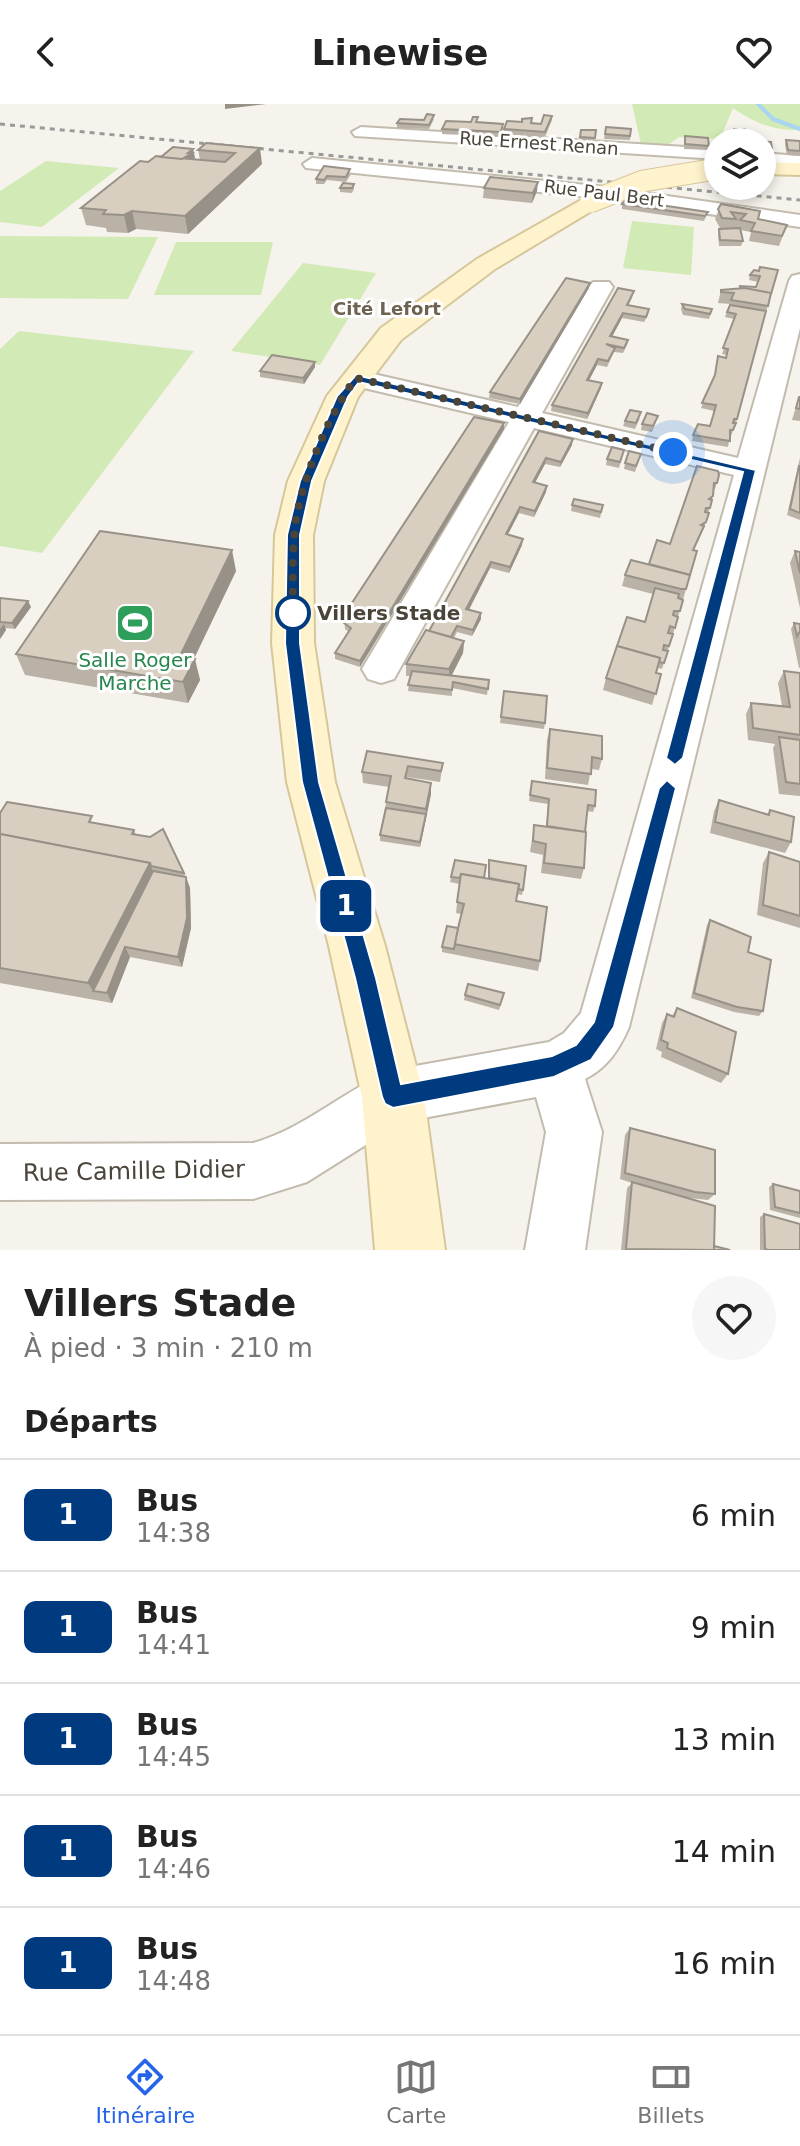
<!DOCTYPE html>
<html lang="fr">
<meta charset="utf-8">
<style>
body{margin:0;font-family:"DejaVu Sans",sans-serif;background:#f6f6f6;color:#222;height:100vh;display:flex;flex-direction:column;font-size:30px;white-space:nowrap}
*{box-sizing:border-box;margin:0}
p{font-size:26px;color:#767676}
.icon{flex:none;width:44px;height:44px;fill:none;stroke:currentColor;stroke-width:2;stroke-linecap:round;stroke-linejoin:round}
.map{position:relative;height:1146px;overflow:hidden}
.sheet{display:flex;flex-direction:column;background:#fff;flex:1}
.sheet>*{flex:none}
.badge{padding:0 16px;border-radius:12px;font-size:28px;line-height:52px}
.controls{position:absolute;left:704px;top:24px;display:grid;gap:16px}
.controls a{display:grid;place-items:center;width:72px;height:72px;border-radius:50%;background:#fff;box-shadow:0 4px 12px #0003;font-size:40px}
.you{position:absolute;width:40px;height:40px;margin:-20px;border:6px solid #fff;border-radius:50%;background:#1a73e8;box-shadow:0 0 0 12px #1a73e833}
.map>.badge{position:absolute;translate:-50% -50%;box-shadow:0 0 0 4px #fff}
h2{padding:0 24px;font-size:30px;line-height:72px}
.round{display:grid;place-items:center;flex:none;width:84px;height:84px;border-radius:42px;background:#f6f6f6}
.overview{display:flex;align-items:center;justify-content:space-between;height:136px;padding:0 24px}
h1{font-size:38px;font-weight:800;line-height:60px}
ul{padding:0;list-style:none}
li{display:flex;align-items:center;gap:24px;height:112px;padding:0 24px;border-top:2px solid #e0e0e0}
li div{flex:1}
li b{display:block;font-size:30px}
li em{font-style:normal}
li .badge{min-width:88px;font-weight:700;text-align:center}
header{display:flex;justify-content:space-between;align-items:center;height:104px;padding:0 24px;background:#fff;font-size:36px;font-weight:800}
.menu{display:flex;justify-content:space-around;align-items:center;height:112px;border-top:2px solid #e0e0e0;background:#fff;font-size:22px;color:#767676}
.menu a{display:grid;justify-items:center;gap:4px}
.menu .active{color:#2563eb}
.map>svg:first-child{display:block}
.green{fill:#d2eab5}
.lines{fill:none;stroke-linecap:round;stroke-linejoin:round}
.stream{stroke:#a9d4f2;stroke-width:4}
.minor-casing{stroke:#c2bbae;stroke-width:4}
.secondary-casing{stroke:#d6c79b;stroke-width:4}
.minor{fill:#fff;fill-rule:evenodd}
.secondary{fill:#fff3cd;fill-rule:evenodd}
.rail{stroke:#9a9a9a;stroke-width:3;stroke-dasharray:5 5;stroke-linecap:butt}
.secondary-bridge-casing{stroke:#d6c79b;stroke-width:23;stroke-linecap:butt}
.secondary-bridge{stroke:#fff3cd;stroke-width:21}
.wall{fill:#bab2a6}
.shaded-wall{fill:#979187}
.building{fill:#d8cfc1;stroke:#979187;stroke-width:2}
.line{fill:#003b80;stroke:#fff;stroke-width:2}
.walk{stroke:#4b4439;stroke-width:8;stroke-dasharray:0 14.4}
.stop-dot{fill:#fff;stroke:#003b80;stroke-width:4}
.labels{text-anchor:middle;dominant-baseline:central;stroke-width:6;stroke-linejoin:round;paint-order:stroke}
.far-street-label{font-size:18px;fill:#4b4439;stroke:#fff}
.far-neighbourhood-label{font-size:18px;font-weight:bold;fill:#6e6250;stroke:#fff}
.stop-label{font-size:20px;font-weight:bold;fill:#4b4439;stroke:#fff;text-anchor:start}
.leisure-label{font-size:20px;fill:#27864d;stroke:#fff}
.near-street-label{font-size:24px;fill:#4b4439;stroke:#fff}
</style>
<header><svg class="icon" aria-label="back" viewBox="0 0 24 24"><path d="M15 5l-7 7 7 7"/></svg>Linewise<svg class="icon" aria-label="heart" viewBox="0 0 24 24"><path d="M12 20l-8-8c-3-5 5-10 8-4 3-6 11-1 8 4z"/></svg></header>
<div class="map">
<svg width="800" height="1146" viewBox="0 0 800 1146">
<rect width="100%" height="100%" fill="#f6f3ec"/>
<g class="green">
<path d="M632,0H800V26C774,27 754,19 733,4L720,35L679,33L667,42L641,40Z"/>
<path d="M46,57L119,64L42,123L0,118V87Z"/>
<path d="M632,117L694,123L691,171L623,164Z"/>
<path d="M0,132L158,133L128,195L0,194Z"/>
<path d="M176,138H273L261,191H154Z"/>
<path d="M303,159L376,169L320,261L231,247Z"/>
<path d="M19,227L194,247L42,449L0,442V245Z"/>
</g>
<g class="lines">
<path class="stream" d="M758,0L773,15L800,25"/>
<g class="minor-casing">
<g id="minor">
<path d="M361,23L718,45V55L355,32L352,28Z"/>
<path d="M762,49L800,52V62L762,59Z"/>
<path d="M312,54L597,82L800,111V123L597,94L306,64L303,60Z"/>
<path d="M800,170V224L629,923C619,946 607,964 585,975L602,1028L585,1146H525L546,1028L536,993L402,1018L307,1078L253,1095L0,1096V1040L253,1039C304,1025 344,986 393,966L549,938L564,929L581,909L734,371L534,324L394,575L381,579L368,575L362,565L509,318L347,280L343,274L347,268L356,266L518,303L589,183L593,178H609L613,183L542,309L738,354L789,177L792,172Z"/>
</g>
</g>
<g class="secondary-casing">
<g id="secondary">
<path d="M762,58L800,59V71L762,70Z"/>
<path d="M590,91L598,93L601,98L598,103L495,165L401,236L358,293L324,377L313,431L314,539L335,678L385,842L424,993L445,1146H375L362,993L329,842L287,678L272,539L275,431L288,377L327,292L381,224L477,155Z"/>
</g>
</g>
<use href="#minor" class="minor"/>
<use href="#secondary" class="secondary"/>
<path class="rail" d="M0,20L800,96"/>
<g class="secondary-bridge-casing">
<path id="secondary-bridge" d="M590,98L643,77L710,66"/>
</g>
<use href="#secondary-bridge" class="secondary-bridge"/>
</g>
<g class="wall">
<path d="M552,12V16L545,33L503,30L504,25L532,19L541,20Z"/>
<path d="M434,15L429,25L397,24V19Z"/>
<path d="M477,18L502,25L500,33L442,30V25Z"/>
<path d="M606,23L631,25L630,36L604,35Z"/>
<path d="M734,25L746,33L744,37L733,36Z"/>
<path d="M581,26H596L594,38L579,37Z"/>
<path d="M685,32L709,42L708,46L684,45Z"/>
<path d="M786,36L800,37V52L787,51L785,41Z"/>
<path d="M762,38L772,44L771,48H762Z"/>
<path d="M206,39L262,60L188,130L136,125L128,129L107,128L106,124L86,121L81,104L161,53L193,45L195,54L193,56H200L198,46Z"/>
<path d="M324,62L351,70L346,78L327,76L324,80H316V75Z"/>
<path d="M354,80V85L352,89L340,88V84Z"/>
<path d="M484,84L537,87L532,99L483,94Z"/>
<path d="M622,100L708,108L704,117L622,105Z"/>
<path d="M721,100L758,115L787,121L779,142L749,137L751,128L740,126L743,137L741,142H719L718,130L719,125L727,124H720L715,115Z"/>
<path d="M759,167L771,190L736,319L731,332H730L728,343L692,337L693,331L710,322L714,307L701,304L714,273L718,252L726,254L727,251L722,250L734,215L725,213L730,200L718,199L721,186L739,185L740,182L756,183L758,178L749,176L750,171Z"/>
<path d="M589,184L520,300L489,294L490,288Z"/>
<path d="M633,192L628,202L649,205L648,211L644,218L622,214L612,233L628,236L627,241L623,249L614,248L607,263L597,261L589,276L601,284L587,315L551,307L552,301Z"/>
<path d="M682,200L712,205L709,215L683,211L681,205Z"/>
<path d="M315,258V263L304,280L260,273V267Z"/>
<path d="M799,293H800V317L792,316Z"/>
<path d="M640,314L635,325L623,322L625,317Z"/>
<path d="M656,318L652,328L641,326L642,320Z"/>
<path d="M504,319V325L360,563L335,555V549L349,528L345,525L344,511Z"/>
<path d="M539,327L572,341L560,363L545,360L535,379L546,388L534,413L519,409L508,430L522,441L509,469L490,464L469,506L481,515L472,532L457,528L454,534L464,537L463,549L451,571L489,576L487,591L452,584V592L408,587L410,572H406V560L429,527Z"/>
<path d="M624,346L619,364L606,361L607,355Z"/>
<path d="M800,354V416L787,411Z"/>
<path d="M639,356L635,368L624,365L625,359Z"/>
<path d="M719,371L715,385H714L713,392L704,424L694,446L697,447L678,513L673,530L668,528L673,530L662,565L658,564L656,569L661,570L652,601L603,586L606,574L645,518L653,490L622,482L625,471L649,460L670,440Z"/>
<path d="M572,401H603L600,414L571,407Z"/>
<path d="M795,447L800,448V504L790,459Z"/>
<path d="M236,467L194,555L200,576L188,599L25,571L16,550Z"/>
<path d="M0,494L31,503L15,525L5,524L6,526L0,535Z"/>
<path d="M794,519L800,520V564H799L791,525Z"/>
<path d="M784,567L800,569V692L779,690L773,644L775,640L748,636L746,610L751,599L782,602L778,579Z"/>
<path d="M504,587L545,619L544,625L500,619Z"/>
<path d="M550,625L602,655L599,666L591,665L588,681L545,675L547,636Z"/>
<path d="M443,659L440,678L407,673V675L431,679V690L420,743L380,737V731L389,683L363,679L362,668Z"/>
<path d="M532,677L595,702L593,708L587,707L584,764L581,775L541,769L543,751L530,748L534,721L546,722L548,700L529,697Z"/>
<path d="M719,696L767,710L770,706L791,738L785,749L710,729L714,707Z"/>
<path d="M0,709L95,719L134,726L136,731L184,769L190,784L191,824L182,863L130,853L112,899L0,879Z"/>
<path d="M769,748L800,758V824L757,811L763,759Z"/>
<path d="M489,756L523,786L522,791L517,790L516,797L540,857L538,867L442,848V843L458,824L461,810L456,809L459,780L450,778L451,773L488,774Z"/>
<path d="M710,816L748,848L763,907L759,912L734,908L691,894L707,821Z"/>
<path d="M504,889L499,906L464,896L465,891Z"/>
<path d="M677,904L728,970L721,979L661,953L662,948L656,945L662,919L667,910L672,912Z"/>
<path d="M630,1024L715,1090L708,1096L689,1094L714,1142L730,1146H621L627,1084L632,1079L620,1075L625,1031Z"/>
<path d="M773,1080L800,1087V1114L770,1106L769,1083Z"/>
<path d="M764,1110L800,1146H760V1113Z"/>
</g>
<g class="shaded-wall">
<path d="M225,0H266L225,5Z"/>
<path d="M260,44L262,60L188,130L185,112Z"/>
<path d="M193,45L195,54L193,55L178,57Z"/>
<path d="M538,78L537,87L532,99L533,89Z"/>
<path d="M132,107L136,125L128,129L124,111Z"/>
<path d="M590,179L589,184L520,300V295Z"/>
<path d="M623,209L622,214L609,238L610,232Z"/>
<path d="M598,255L597,261L586,282L587,276Z"/>
<path d="M315,258V263L304,280L303,274Z"/>
<path d="M602,279L601,284L587,315L588,309Z"/>
<path d="M504,319V325L360,563V557Z"/>
<path d="M573,335L572,341L560,363L561,358Z"/>
<path d="M546,354L545,360L532,384L533,378Z"/>
<path d="M547,382L546,388L534,413L535,407Z"/>
<path d="M520,403L519,409L505,436L506,430Z"/>
<path d="M523,435L522,441L509,469L510,463Z"/>
<path d="M232,446L236,467L185,573L180,552Z"/>
<path d="M491,458L490,464L466,511V505Z"/>
<path d="M28,497L31,503L15,525L12,519Z"/>
<path d="M481,509V515L472,532L473,526Z"/>
<path d="M4,520L6,526L0,535V525Z"/>
<path d="M464,537L463,549L449,577V565Z"/>
<path d="M195,555L200,576L188,599L183,578Z"/>
<path d="M431,679V690L420,743V738Z"/>
<path d="M150,759L157,778L93,887L88,879Z"/>
<path d="M186,773L190,784L191,824L182,863L178,853Z"/>
<path d="M125,843L130,853L112,899L107,889Z"/>
</g>
<g class="building">
<path d="M427,10L434,11L429,21L397,19L400,15L424,16Z"/>
<path d="M544,11L552,12L545,28L504,25L507,17L522,18V15L532,14L531,19L541,20Z"/>
<path d="M473,13H478L476,18L503,20L501,28L442,25L446,17L471,18Z"/>
<path d="M606,23L631,25L630,32L605,30Z"/>
<path d="M734,25H745L746,33L734,32Z"/>
<path d="M581,26H596L595,34L580,33Z"/>
<path d="M685,32L708,34L709,42L685,40Z"/>
<path d="M786,36L800,37V47L788,46Z"/>
<path d="M752,37L771,38L772,44L762,43V38H752Z"/>
<path d="M206,39L260,44L185,112L132,107L124,111L103,110L106,106L81,104L140,57L148,58L156,52L225,58L235,49L198,46Z"/>
<path d="M173,43L193,45L188,49H192L182,55L161,53Z"/>
<path d="M324,62L350,65L346,73L327,72L324,76L316,75Z"/>
<path d="M490,73L538,78L533,89L484,84Z"/>
<path d="M343,79L354,80L352,84H340Z"/>
<path d="M626,96L708,108L705,112L622,100Z"/>
<path d="M721,100L760,107L758,115L787,121L782,132L751,127L755,119L740,116L746,110L731,108L736,115L722,114L718,105Z"/>
<path d="M740,124L743,137L720,136L719,125Z"/>
<path d="M760,163L778,166L771,190L741,185L740,182L756,183L760,172L750,171L754,166L759,167Z"/>
<path d="M566,174L590,179L520,295L490,288Z"/>
<path d="M618,184L634,187L627,201L649,205L646,213L623,209L610,232L628,236L624,244L606,240L615,244L608,257L598,255L587,276L602,279L588,309L552,301Z"/>
<path d="M745,184L771,189L768,202L731,196L734,189L721,188V186Z"/>
<path d="M682,200L712,205L710,210L691,206L685,205Z"/>
<path d="M730,201L766,207L737,315H734L733,319H736L733,326H730V337L693,331L698,320L710,322L713,312L716,301L702,299L715,271L718,252L726,254L728,245L723,244L736,210L727,208Z"/>
<path d="M272,251L315,258L303,274L260,267Z"/>
<path d="M799,293H800V305L796,304Z"/>
<path d="M630,306L641,308L636,319L625,317Z"/>
<path d="M647,309L658,312L653,322L642,320Z"/>
<path d="M474,313L504,319L360,557L335,549L351,524L344,519V511Z"/>
<path d="M539,327L573,335L561,358L546,354L533,378L547,382L535,407L520,403L506,430L523,435L510,463L491,458L466,505L481,509L473,526L457,522L451,533L429,527Z"/>
<path d="M612,343L624,346L620,358L607,355Z"/>
<path d="M629,347L641,350L636,362L625,359Z"/>
<path d="M697,362L718,367L719,371L717,379H714L713,392L709,395L712,396L710,404H706L705,408L709,409L706,418L701,421L704,422L693,446L697,447L690,471L649,460L657,436L670,440Z"/>
<path d="M799,362H800V409L790,405Z"/>
<path d="M574,395L603,401L601,408L572,401Z"/>
<path d="M100,427L232,446L180,552L195,555L183,578L16,550Z"/>
<path d="M795,447L800,448V469Z"/>
<path d="M631,456L690,471L686,485H681L625,471Z"/>
<path d="M655,484L679,490L678,494L683,496L680,507H674L673,511L678,513L675,524L670,522L668,529L673,530L669,542L664,541L663,546L668,547L664,559L659,558L660,554L617,542L627,513L645,518Z"/>
<path d="M0,494L28,497L12,519L0,518Z"/>
<path d="M794,519L800,520V527L797,532Z"/>
<path d="M426,526L464,537L449,565L406,560Z"/>
<path d="M617,542L660,554L656,569L661,570L656,590L606,574Z"/>
<path d="M412,567L489,576L488,585L453,578L452,586L408,581Z"/>
<path d="M784,567L800,569V631L753,624L751,599L790,603Z"/>
<path d="M504,587L547,592L545,619L501,613Z"/>
<path d="M550,625L602,632V655L592,653L591,670L547,664Z"/>
<path d="M779,633L800,636V680L786,678Z"/>
<path d="M367,647L443,659L441,667L408,662L405,674L431,679L426,705L386,698L391,672L362,668Z"/>
<path d="M532,677L596,686L595,702L588,701L585,728L547,722L549,695L530,691Z"/>
<path d="M719,696L769,711L770,706L794,713L791,738L715,718Z"/>
<path d="M7,698L92,712L89,718L134,726L132,730L150,733L163,725L184,769L151,762L150,759L0,730V709Z"/>
<path d="M386,704L426,710L420,738L380,731Z"/>
<path d="M534,721L586,728L584,764L544,759L546,740L533,737Z"/>
<path d="M0,730L150,759L88,879L0,864Z"/>
<path d="M769,748L800,758V812L763,801Z"/>
<path d="M455,756L486,761L484,774L461,770L460,774L451,773Z"/>
<path d="M489,756L526,762L523,786L518,785L519,780L489,774Z"/>
<path d="M153,767L186,773L187,814L178,853L125,843L107,889L93,887Z"/>
<path d="M461,770L519,780L516,797L547,803L540,857L454,840L464,800L457,798Z"/>
<path d="M710,816L751,833L748,848L771,856L763,907L737,903L694,889Z"/>
<path d="M447,822L458,824L454,845L442,843Z"/>
<path d="M468,880L504,889L500,901L465,891Z"/>
<path d="M677,904L736,928L728,970L667,944L668,939L661,936L667,910L674,913Z"/>
<path d="M630,1024L715,1046V1090L695,1088L625,1069Z"/>
<path d="M632,1078L715,1102L714,1146L626,1145Z"/>
<path d="M773,1080L800,1087V1109L775,1103Z"/>
<path d="M764,1110L800,1120V1146H769L765,1145Z"/>
<path d="M714,1142L730,1146H714Z"/>
</g>
<path class="line" d="M356,271L756,366L683,654L675,661L666,654L743,368L359,278L348,293L312,377L300,431V539L319,678L376,874L401,980L552,952L576,941L594,918L659,684L667,676L676,684L614,923L591,956L554,973L393,1004L385,1000L382,993L355,874L302,678L285,539L287,431L300,377L337,292Z"/>
<g class="lines">
<path class="walk" d="M293,509V520C293,491 292,462 294,433C297,386 327,312 356,274L673,348"/>
</g>
<defs>
<g id="stadium-square" transform="scale(2)"><rect x="-9" y="-9" width="18" height="18" rx="4" fill="#2e9e5b" stroke="#fff"/><path d="M0-5a6.5 5 0 1 0 0 10a6.5 5 0 1 0 0-10ZM-3.5-1.8h7v3.6h-7Z" fill="#fff"/></g>
</defs>
<g fill-rule="evenodd">
<use href="#stadium-square" x="135" y="519"/>
</g>
<circle class="stop-dot" cx="293" cy="509" r="16"/>
<g class="labels">
<g class="far-street-label">
<text transform="translate(539 39) rotate(4)">Rue Ernest Renan</text>
<text transform="translate(604 89) rotate(7)">Rue Paul Bert</text>
</g>
<g class="far-neighbourhood-label">
<text x="387" y="204">Cité Lefort</text>
</g>
<g class="stop-label">
<text x="317" y="509">Villers Stade</text>
</g>
<g class="leisure-label">
<text x="135" y="556">Salle Roger<tspan x="135" dy="23">Marche</tspan></text>
</g>
<g class="near-street-label">
<text transform="translate(134 1067) rotate(-1)">Rue Camille Didier</text>
</g>
</g>
</svg>
<div class="controls">
<a><svg class="icon" aria-label="layers" viewBox="0 0 24 24"><path d="M12 4l9 5-9 5-9-5zM3 14l9 5 9-5"/></svg></a>
</div>
<div class="you" style="left:673px;top:348px"></div>
<b class="badge" style="left:346px;top:802px;background:#003b80;color:#fff">1</b>
</div>
<section class="sheet">
<div class="overview"><div><h1>Villers Stade</h1><p>À pied · 3 min · 210 m</p></div><a class="round"><svg class="icon" aria-label="heart" viewBox="0 0 24 24"><path d="M12 20l-8-8c-3-5 5-10 8-4 3-6 11-1 8 4z"/></svg></a></div>
<h2>Départs</h2>
<ul>
<li><span class="badge" style="background:#003b80;color:#fff">1</span><div><b>Bus</b><p>14:38</p></div><em>6 min</em></li>
<li><span class="badge" style="background:#003b80;color:#fff">1</span><div><b>Bus</b><p>14:41</p></div><em>9 min</em></li>
<li><span class="badge" style="background:#003b80;color:#fff">1</span><div><b>Bus</b><p>14:45</p></div><em>13 min</em></li>
<li><span class="badge" style="background:#003b80;color:#fff">1</span><div><b>Bus</b><p>14:46</p></div><em>14 min</em></li>
<li><span class="badge" style="background:#003b80;color:#fff">1</span><div><b>Bus</b><p>14:48</p></div><em>16 min</em></li>
</ul>
</section>
<nav class="menu">
<a class="active"><svg class="icon" aria-label="directions" viewBox="0 0 24 24"><path d="M12 3l9 9-9 9-9-9zM9 14v-3h6M13 9l2 2-2 2"/></svg>Itinéraire</a>
<a><svg class="icon" aria-label="map" viewBox="0 0 24 24"><path d="M3 6l6-2 6 2 6-2v14l-6 2-6-2-6 2zM9 4v14M15 6v14"/></svg>Carte</a>
<a><svg class="icon" aria-label="tickets" viewBox="0 0 24 24"><path d="M3 7h18v10H3zM15 7v10"/></svg>Billets</a>
</nav>
